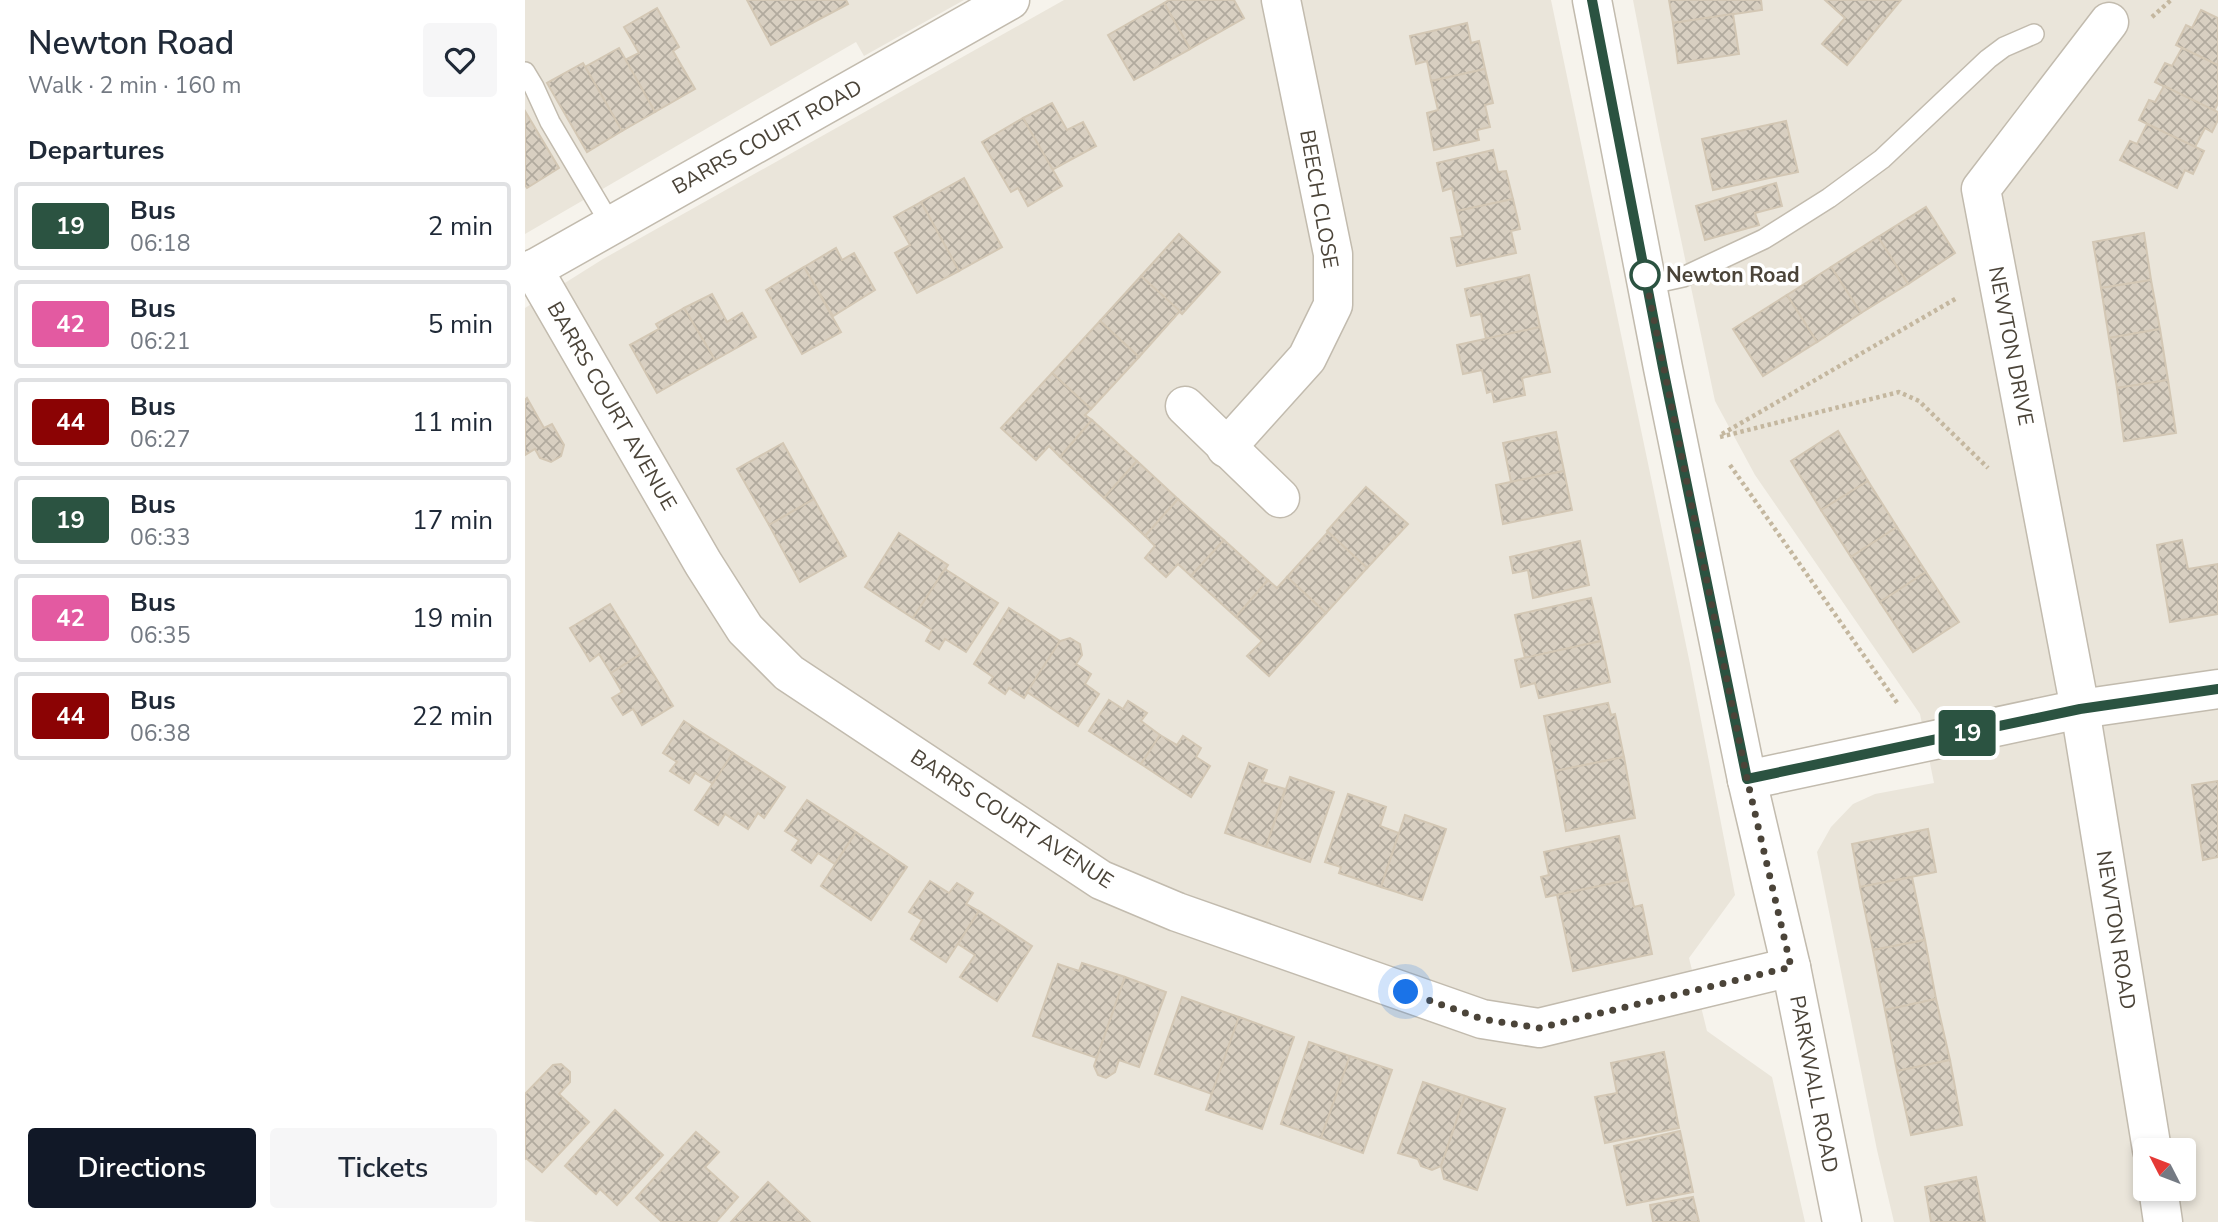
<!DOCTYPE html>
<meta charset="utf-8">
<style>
body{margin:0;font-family:"Nunito Sans",sans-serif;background:#f6f6f7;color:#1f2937;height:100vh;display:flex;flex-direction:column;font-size:26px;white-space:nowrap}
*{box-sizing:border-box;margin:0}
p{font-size:23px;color:#747a83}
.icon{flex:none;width:38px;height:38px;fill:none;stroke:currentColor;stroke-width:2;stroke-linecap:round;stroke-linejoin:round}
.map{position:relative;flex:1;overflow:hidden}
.sheet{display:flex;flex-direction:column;background:#fff;width:525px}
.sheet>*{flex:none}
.badge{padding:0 14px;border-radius:5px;font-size:24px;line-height:46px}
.needle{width:46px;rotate:312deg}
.fabs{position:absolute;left:1608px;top:1138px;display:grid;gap:14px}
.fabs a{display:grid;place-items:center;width:63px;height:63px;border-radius:7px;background:#fff;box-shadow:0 4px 10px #0003;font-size:35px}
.you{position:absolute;width:35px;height:35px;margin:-18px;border:5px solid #fff;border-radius:50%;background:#1a73e8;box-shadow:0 0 0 10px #1a73e833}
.map>.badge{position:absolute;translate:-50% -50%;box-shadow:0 0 0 4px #fff}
h2{padding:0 28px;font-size:26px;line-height:63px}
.round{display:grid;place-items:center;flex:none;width:74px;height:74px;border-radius:7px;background:#f6f6f7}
.summary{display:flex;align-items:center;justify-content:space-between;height:119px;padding:0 28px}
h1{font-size:33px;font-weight:600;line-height:52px}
.button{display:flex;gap:14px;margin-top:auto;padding:14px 28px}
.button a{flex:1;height:80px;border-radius:7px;background:#111827;color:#fff;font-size:28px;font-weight:600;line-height:80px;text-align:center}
.button a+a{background:#f6f6f7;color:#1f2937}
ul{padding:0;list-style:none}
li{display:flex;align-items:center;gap:21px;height:88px;margin:0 14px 10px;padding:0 14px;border:4px solid #e0e1e3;border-radius:7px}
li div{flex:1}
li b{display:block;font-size:26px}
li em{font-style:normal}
li .badge{min-width:77px;font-weight:700;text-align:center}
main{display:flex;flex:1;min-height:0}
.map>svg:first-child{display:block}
.residential{fill:#eae5da;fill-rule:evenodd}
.building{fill:url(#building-cross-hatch);stroke:#d3c7b4;stroke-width:2}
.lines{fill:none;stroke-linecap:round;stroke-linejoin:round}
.service-casing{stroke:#c2bbae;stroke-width:22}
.minor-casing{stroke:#c2bbae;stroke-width:41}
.tertiary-casing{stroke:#c2bbae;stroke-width:41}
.path{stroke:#c4b79f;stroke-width:4.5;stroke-dasharray:3.5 3.5;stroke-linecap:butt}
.service{stroke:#fff;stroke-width:19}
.minor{stroke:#fff;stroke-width:38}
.tertiary{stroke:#fff;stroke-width:38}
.line-casing{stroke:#fff;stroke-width:16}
.line{stroke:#2b5341;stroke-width:10}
.walk{stroke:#4b4439;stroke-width:7;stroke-dasharray:0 12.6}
.stop-dot{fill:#fff;stroke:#2b5341;stroke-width:3.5}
.labels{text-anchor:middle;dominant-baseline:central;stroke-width:7;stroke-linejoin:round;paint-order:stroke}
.street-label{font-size:21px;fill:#4b4439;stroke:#fff}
.stop-label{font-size:21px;font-weight:bold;fill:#4b4439;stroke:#fff;text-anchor:start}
</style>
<main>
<section class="sheet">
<div class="summary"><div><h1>Newton Road</h1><p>Walk · 2 min · 160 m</p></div><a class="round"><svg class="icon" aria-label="heart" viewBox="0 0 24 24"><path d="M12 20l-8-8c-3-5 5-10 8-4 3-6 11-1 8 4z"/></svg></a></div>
<h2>Departures</h2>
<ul>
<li><span class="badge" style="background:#2b5341;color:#fff">19</span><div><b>Bus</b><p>06:18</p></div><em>2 min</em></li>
<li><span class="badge" style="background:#e35aa1;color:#fff">42</span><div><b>Bus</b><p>06:21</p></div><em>5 min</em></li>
<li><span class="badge" style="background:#8b0304;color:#fff">44</span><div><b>Bus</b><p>06:27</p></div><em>11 min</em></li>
<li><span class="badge" style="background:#2b5341;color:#fff">19</span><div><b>Bus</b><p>06:33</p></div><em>17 min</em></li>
<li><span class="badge" style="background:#e35aa1;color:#fff">42</span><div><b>Bus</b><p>06:35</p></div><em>19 min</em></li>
<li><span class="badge" style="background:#8b0304;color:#fff">44</span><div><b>Bus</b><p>06:38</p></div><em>22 min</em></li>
</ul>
<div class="button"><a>Directions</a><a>Tickets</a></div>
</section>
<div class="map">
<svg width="1693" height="1222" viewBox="0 0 1693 1222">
<defs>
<pattern id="building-cross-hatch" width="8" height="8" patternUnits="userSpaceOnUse" patternTransform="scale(1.75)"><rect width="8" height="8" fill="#d8cfc1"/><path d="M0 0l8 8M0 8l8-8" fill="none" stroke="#b1aa9e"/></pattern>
</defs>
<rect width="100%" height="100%" fill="#f6f3ec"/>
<g class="residential">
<path d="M0,0H439L339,56L331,42L0,234Z"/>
<path d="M539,0H1026L1165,664L1210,895L1164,958L1182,1031L1247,1077L1280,1222H11L0,1220V308L78,259Z"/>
<path d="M1108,0H1693V1222H1369L1352,1150L1292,852L1306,827L1328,804L1350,794L1409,783L1395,714L1230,475L1190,401L1135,140ZM1620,1150H1659V1188H1620Z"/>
</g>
<g class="building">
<path d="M222,0H321L323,4L246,45Z"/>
<path d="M644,0H709L719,18L665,49L639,3Z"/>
<path d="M1144,0H1236L1237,10L1148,23Z"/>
<path d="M1300,0H1376L1322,65L1297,44L1320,18Z"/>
<path d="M639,3L665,49L609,80L583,35Z"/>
<path d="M132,8L154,47L148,51L170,89L130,112L100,60L114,53L99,27Z"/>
<path d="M1676,10L1693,18V65L1651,45L1661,25L1667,28Z"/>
<path d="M1208,14L1214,54L1153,63L1148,23Z"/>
<path d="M942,23L946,43L954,41L960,69L906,81L902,61L891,64L885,36Z"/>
<path d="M94,48L130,112L97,131L60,67Z"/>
<path d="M1657,48L1693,65V103L1689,111L1630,82L1640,63L1647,66Z"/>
<path d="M58,63L97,131L62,152L22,83Z"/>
<path d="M960,69L968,103L960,105L965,127L952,130L954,140L909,150L902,113L913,110L906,81Z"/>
<path d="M1639,86L1693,112V120L1687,132L1680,128L1670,147L1614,120L1624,100L1630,102Z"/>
<path d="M527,103L542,130L558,122L571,146L527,170L498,118Z"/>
<path d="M0,111L34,168L2,188L0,185Z"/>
<path d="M498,118L537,186L503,206L493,188L486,192L457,142Z"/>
<path d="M1261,121L1273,172L1188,190L1177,139Z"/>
<path d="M1622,124L1679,151L1668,174L1660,170L1652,188L1595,160L1605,141L1612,144Z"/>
<path d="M968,150L973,172L981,171L988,199L932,211L927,188L918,191L912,163Z"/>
<path d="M439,178L477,247L434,271L396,202Z"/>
<path d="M1251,183L1257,206L1230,213L1234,225L1180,240L1171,206Z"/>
<path d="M988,199L995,229L986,231L991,253L932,266L926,238L938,236L932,211Z"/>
<path d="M396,202L434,271L392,293L370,253L385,245L369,217Z"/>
<path d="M1401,207L1430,253L1383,284L1353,237Z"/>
<path d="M1619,233L1626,280L1576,288L1568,242Z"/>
<path d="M654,234L695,272L657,314L616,276Z"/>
<path d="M1353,237L1383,284L1336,313L1306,267Z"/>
<path d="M311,248L317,260L329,253L350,290L308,316L279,267Z"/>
<path d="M279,267L316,332L277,354L241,290Z"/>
<path d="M1306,267L1336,313L1292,342L1262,295Z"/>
<path d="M1004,275L1015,327L961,339L956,314L946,316L940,289Z"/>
<path d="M616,276L655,311L614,357L575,321Z"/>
<path d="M1626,280L1635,329L1584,338L1576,288Z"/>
<path d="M187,294L202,322L217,313L231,337L190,360L159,308Z"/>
<path d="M1262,295L1292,342L1238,376L1208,329Z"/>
<path d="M159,308L190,360L132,393L105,345L134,329L131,324Z"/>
<path d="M575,321L614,357L566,409L527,373Z"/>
<path d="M1015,327L1025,372L997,378L1000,395L969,402L967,391L962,393L957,370L938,374L932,345Z"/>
<path d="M1635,329L1643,380L1592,388L1584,338Z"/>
<path d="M527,373L566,409L560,415L567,420L535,457L524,446L511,460L476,428Z"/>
<path d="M1643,380L1651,433L1599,441L1592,388Z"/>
<path d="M2,398L19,428L27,424L39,445L36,456L26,462L15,458L10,449L0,455V400Z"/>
<path d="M567,420L612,461L579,498L535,457Z"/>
<path d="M1313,431L1343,481L1296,510L1266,461Z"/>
<path d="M1031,432L1039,471L986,482L978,443Z"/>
<path d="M258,443L289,499L244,525L212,469Z"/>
<path d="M612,461L653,499L620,536L579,498Z"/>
<path d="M1039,471L1047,510L978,524L971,485Z"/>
<path d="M1343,481L1372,527L1326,557L1296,510Z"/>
<path d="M841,487L883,524L842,568L802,531Z"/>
<path d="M289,499L321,556L275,582L244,525Z"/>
<path d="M653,499L699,540L666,576L653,564L641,577L620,558L630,546L620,536Z"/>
<path d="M1372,527L1401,572L1355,602L1326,557Z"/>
<path d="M803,532L842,568L801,613L762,577Z"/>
<path d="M374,533L423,565L388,618L340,587Z"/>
<path d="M699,540L743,580L711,617L666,576Z"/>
<path d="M1657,540L1663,569L1693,564V614L1645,622L1632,545Z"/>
<path d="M1055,541L1064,585L1008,598L1003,570L988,573L985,557Z"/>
<path d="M420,569L473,603L441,652L420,639L414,649L401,641L407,630L388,618Z"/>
<path d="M1401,572L1434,622L1388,652L1355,602Z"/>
<path d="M762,577L801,613L744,676L722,656L737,641L711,617L743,580L752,588Z"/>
<path d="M1066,598L1076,641L1000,658L990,615Z"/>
<path d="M85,604L116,654L86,673L74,654L65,661L45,628Z"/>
<path d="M484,608L535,641L499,698L484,688L480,694L464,683L468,677L449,664Z"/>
<path d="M545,638L555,644L557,655L551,664L566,674L560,684L574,694L553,726L502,692L535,641Z"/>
<path d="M1076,641L1085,682L1014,698L1010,683L996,687L990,660Z"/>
<path d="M116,654L148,706L117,725L108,709L98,715L87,698L97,692L86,673Z"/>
<path d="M584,700L598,709L603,701L622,713L616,721L635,735L616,764L564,731Z"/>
<path d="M1083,703L1086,715L1090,714L1099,757L1030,771L1019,716Z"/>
<path d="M159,721L208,753L188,784L170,773L164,783L145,771L152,762L138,753Z"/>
<path d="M635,735L652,745L658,736L676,748L671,757L685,766L666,797L616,764Z"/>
<path d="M208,753L260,787L239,818L233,813L223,829L200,814L193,825L170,810Z"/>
<path d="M1099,757L1110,818L1041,831L1030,771Z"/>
<path d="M724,763L742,770L737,782L760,789L741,847L700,833Z"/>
<path d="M765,777L809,792L785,862L741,847Z"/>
<path d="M1693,781V857L1678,860L1667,785Z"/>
<path d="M823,794L861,807L855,826L874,833L856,887L814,873L816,867L800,862Z"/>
<path d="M282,800L331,832L310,864L293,853L286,863L267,850L274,840L260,831Z"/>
<path d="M880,815L921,829L897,900L856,887Z"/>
<path d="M1403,829L1411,872L1335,887L1327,844Z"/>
<path d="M331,832L382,867L346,920L296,886Z"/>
<path d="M1094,836L1103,880L1021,897L1016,877L1024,875L1019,852Z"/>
<path d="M1387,877L1400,940L1348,950L1335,887Z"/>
<path d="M1103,880L1109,907L1117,905L1127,954L1048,971L1032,895Z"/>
<path d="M405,881L424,893L432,883L448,893L441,904L454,911L421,962L386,939L397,920L384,912Z"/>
<path d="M454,911L507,946L472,1001L435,977L450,955L433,944Z"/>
<path d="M1400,940L1411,999L1360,1010L1348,950Z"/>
<path d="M557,963L600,977L572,1058L508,1036L533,964L554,971Z"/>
<path d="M600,977L641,992L614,1067L594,1060L590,1072L581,1078L573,1075L569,1066Z"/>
<path d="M657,997L714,1017L687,1094L630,1074Z"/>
<path d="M1411,999L1425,1060L1372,1071L1360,1010Z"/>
<path d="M714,1017L769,1037L737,1129L681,1110Z"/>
<path d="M784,1042L825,1056L796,1138L756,1124Z"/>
<path d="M1139,1052L1154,1128L1080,1143L1070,1097L1092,1093L1086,1063Z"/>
<path d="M825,1056L867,1070L838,1153L796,1138Z"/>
<path d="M1425,1060L1437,1125L1386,1135L1372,1071Z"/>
<path d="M36,1064L45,1072V1082L34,1094L64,1122L17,1172L1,1158L0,1159V1094L28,1065Z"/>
<path d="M898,1082L940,1096L916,1166L907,1170L896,1166L893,1159L873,1153Z"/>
<path d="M940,1096L980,1109L952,1190L919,1179L916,1166Z"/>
<path d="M90,1110L138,1155L92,1205L75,1189L71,1194L40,1166Z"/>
<path d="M1155,1131L1168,1192L1102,1205L1089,1146Z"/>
<path d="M171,1132L194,1152L180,1167L213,1197L191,1222H137L111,1198Z"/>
<path d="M1451,1177L1460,1222H1406L1400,1187Z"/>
<path d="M243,1182L285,1222H206Z"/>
<path d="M1168,1197L1174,1222H1128L1125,1205Z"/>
</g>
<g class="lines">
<g class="service-casing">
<g id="service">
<path d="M0,72L9,87L25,122L86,225"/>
<path d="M1122,285L1158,277L1239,239L1304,198L1357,159L1463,59L1479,47L1509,34"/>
</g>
</g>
<g class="minor-casing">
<g id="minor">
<path d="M1584,22L1456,189L1555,709L1627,1150"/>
<path d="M8,269L178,563L220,629L264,673L576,880L652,912L957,1019L1014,1028L1266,967"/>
<path d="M0,274L485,0"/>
<path d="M660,406L755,498"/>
<path d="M701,448L782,358L808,305V254L756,0"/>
<path d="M1222,780L1555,709L1693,689"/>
<path d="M1633,1188L1638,1222"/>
</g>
</g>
<g class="tertiary-casing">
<path id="tertiary" d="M1067,0L1138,368L1222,780L1266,967L1317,1222"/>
</g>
<g class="path">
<path d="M1627,17L1646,0"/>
<path d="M1197,434L1432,298"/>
<path d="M1195,437L1374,392L1394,401L1463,468"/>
<path d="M1205,465L1373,704"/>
</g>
<use href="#service" class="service"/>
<use href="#minor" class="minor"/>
<use href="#tertiary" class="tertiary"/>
</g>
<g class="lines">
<g class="line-casing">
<path id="line" d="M1067,0L1138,368L1222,779L1555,709L1693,689"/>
</g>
<use href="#line" class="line"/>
<path class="walk" d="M881,992L957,1019L1014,1028L1266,967L1222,779L1120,275"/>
</g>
<circle class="stop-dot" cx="1120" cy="275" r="14"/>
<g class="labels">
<g class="street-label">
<text transform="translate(242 137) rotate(-29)">BARRS COURT ROAD</text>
<text transform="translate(794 199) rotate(80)">BEECH CLOSE</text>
<text transform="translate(1486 346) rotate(79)">NEWTON DRIVE</text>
<text transform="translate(87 406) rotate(60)">BARRS COURT AVENUE</text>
<text transform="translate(487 819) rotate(33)">BARRS COURT AVENUE</text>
<text transform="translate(1591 930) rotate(81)">NEWTON ROAD</text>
<text transform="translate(1289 1084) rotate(79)">PARKWALL ROAD</text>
</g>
<g class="stop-label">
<text x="1141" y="275">Newton Road</text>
</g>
</g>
</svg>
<div class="fabs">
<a><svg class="needle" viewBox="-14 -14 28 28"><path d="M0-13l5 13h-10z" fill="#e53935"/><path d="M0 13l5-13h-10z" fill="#747a83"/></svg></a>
</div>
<div class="you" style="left:881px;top:992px"></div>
<b class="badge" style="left:1442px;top:733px;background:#2b5341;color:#fff">19</b>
</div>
</main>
